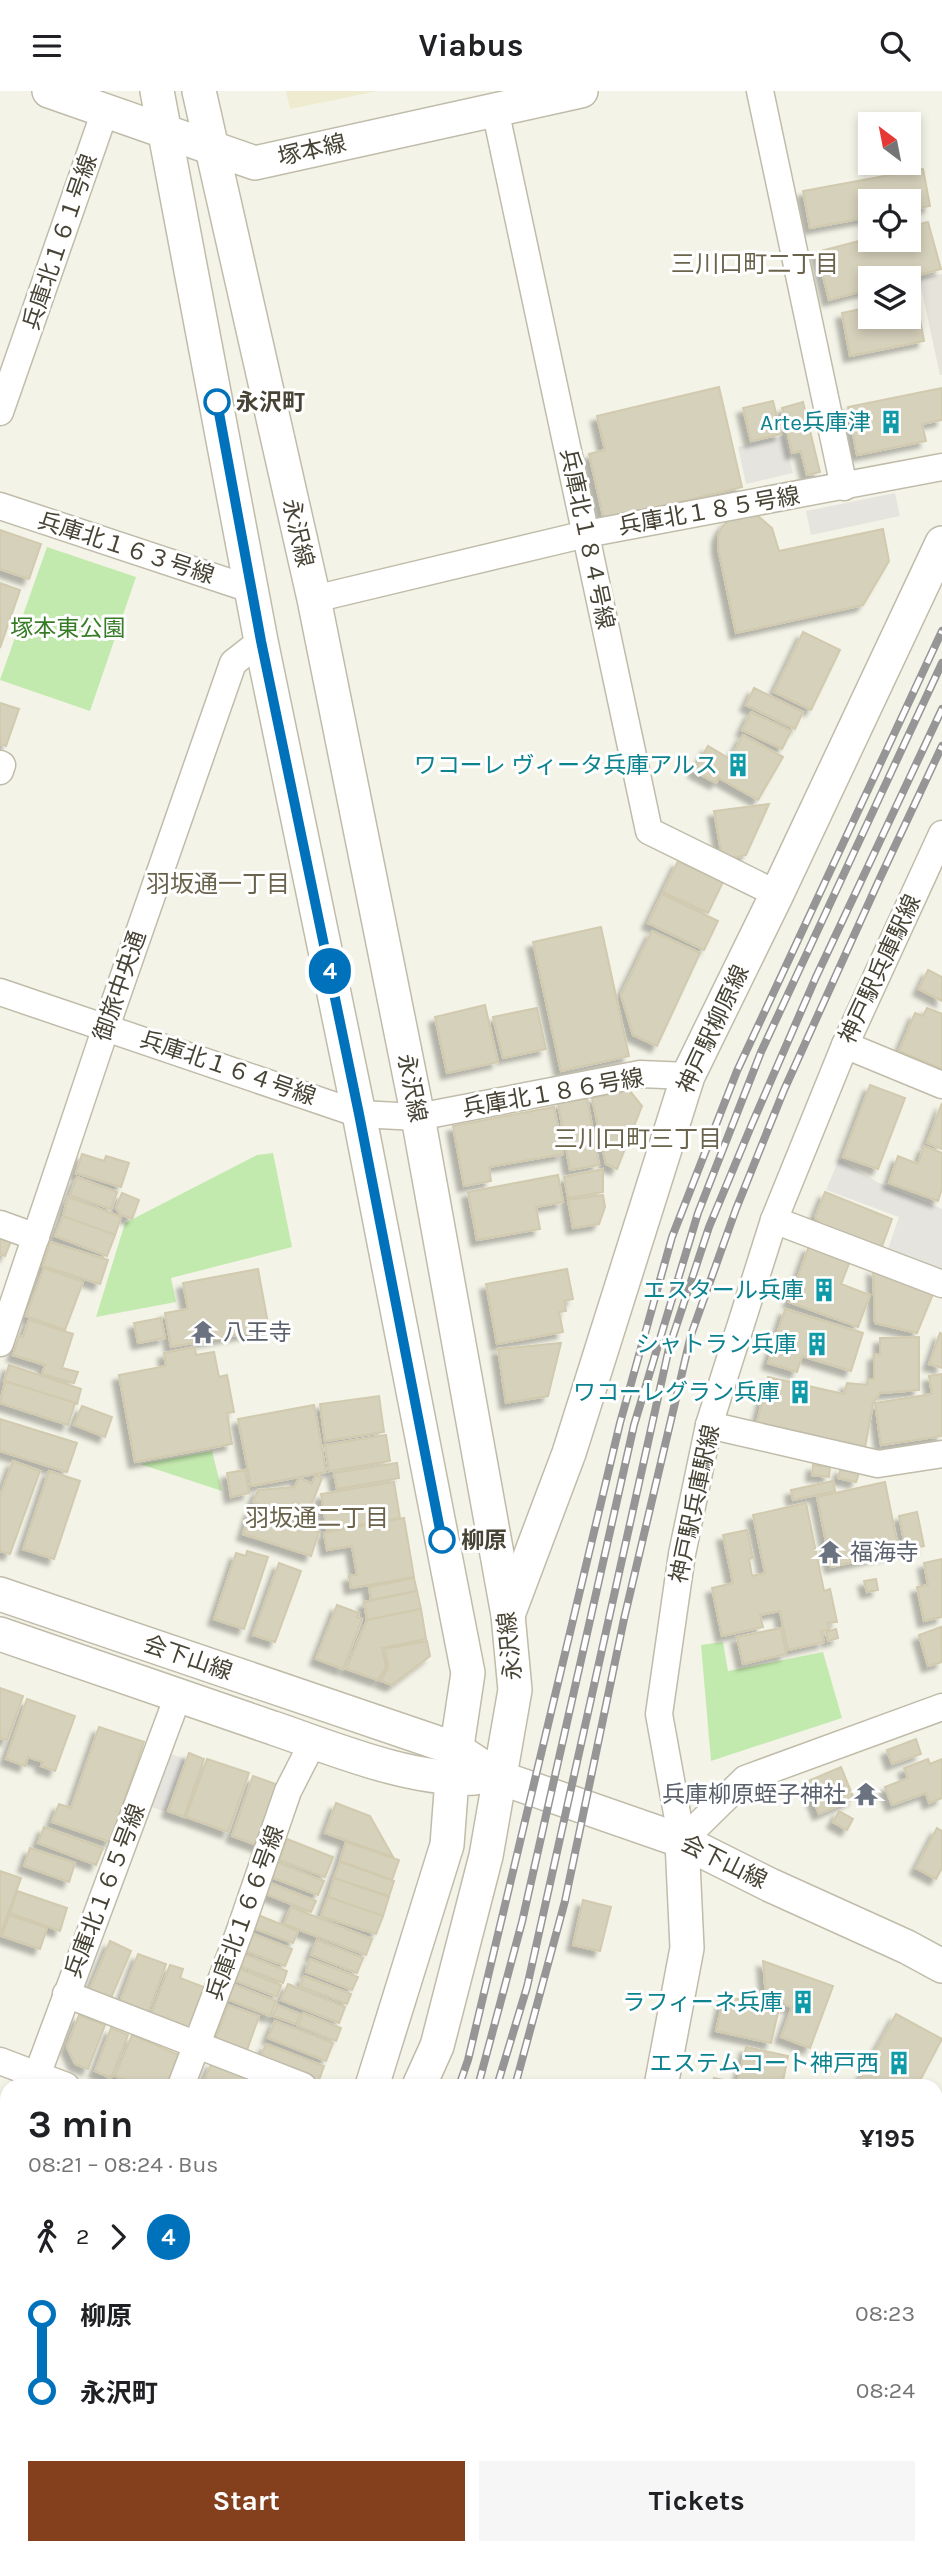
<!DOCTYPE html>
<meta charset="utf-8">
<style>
body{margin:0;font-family:Karla,"Noto Sans JP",sans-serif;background:#f6f6f6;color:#202124;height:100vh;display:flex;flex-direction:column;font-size:26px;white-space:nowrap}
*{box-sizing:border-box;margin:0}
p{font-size:23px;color:#757577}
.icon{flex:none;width:38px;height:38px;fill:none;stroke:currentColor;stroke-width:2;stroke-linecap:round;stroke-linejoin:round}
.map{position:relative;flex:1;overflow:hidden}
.sheet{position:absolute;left:0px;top:1988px;width:943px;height:476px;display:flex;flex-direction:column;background:#fff;border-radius:21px 21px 0 0;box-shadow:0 4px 10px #0003}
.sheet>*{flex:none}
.badge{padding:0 14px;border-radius:23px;font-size:24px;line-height:46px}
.needle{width:46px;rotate:328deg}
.tools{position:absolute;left:858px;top:21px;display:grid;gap:14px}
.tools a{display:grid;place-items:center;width:63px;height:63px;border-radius:0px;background:#fff;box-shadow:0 4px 10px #0003;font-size:35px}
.map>.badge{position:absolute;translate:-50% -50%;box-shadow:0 0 0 4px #fff}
.legs{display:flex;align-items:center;gap:10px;height:77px;padding:0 28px;font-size:23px}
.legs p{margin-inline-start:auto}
.head{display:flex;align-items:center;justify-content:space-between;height:119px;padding:0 28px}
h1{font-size:38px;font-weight:700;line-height:52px}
.primary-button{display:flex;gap:14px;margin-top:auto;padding:14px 28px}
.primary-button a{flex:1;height:80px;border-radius:0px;background:#843f1c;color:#fff;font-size:28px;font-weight:700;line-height:80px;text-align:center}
.primary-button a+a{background:#f6f6f6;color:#202124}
ul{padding:0 28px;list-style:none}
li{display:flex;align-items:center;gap:24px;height:77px;font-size:26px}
li i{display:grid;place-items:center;width:10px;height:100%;margin:0 9px;background:currentColor}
li i::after{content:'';width:18px;height:18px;margin:-9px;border:5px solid;border-radius:50%;background:#fff}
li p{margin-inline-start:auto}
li:first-child i{background:linear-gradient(#0000 50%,currentColor 0)}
li:last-child i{background:linear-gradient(currentColor 50%,#0000 0)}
header{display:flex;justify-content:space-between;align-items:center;height:91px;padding:0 28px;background:#fff;font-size:32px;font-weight:700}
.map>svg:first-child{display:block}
.industrial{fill:#e6e3db}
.education{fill:#eeebd0}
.green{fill:#c3eaae}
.parking{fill:#e5e4df}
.building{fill:#d6d1bb;stroke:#d1caae;stroke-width:2;filter:url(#shadow)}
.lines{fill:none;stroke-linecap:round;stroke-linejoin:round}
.minor-casing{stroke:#c0bca9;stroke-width:29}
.tertiary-casing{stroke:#c0bca9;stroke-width:36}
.minor{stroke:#fff;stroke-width:26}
.tertiary{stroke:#fff;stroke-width:33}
.rail-casing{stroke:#969696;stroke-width:8}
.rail{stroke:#fff;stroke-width:5;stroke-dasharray:16;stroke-linecap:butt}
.line-1-casing{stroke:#fff;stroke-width:16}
.line-1{stroke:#0072bc;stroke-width:10}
.stop-1-dot{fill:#fff;stroke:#0072bc;stroke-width:3.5}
.labels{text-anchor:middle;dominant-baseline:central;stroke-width:6;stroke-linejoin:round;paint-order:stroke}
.street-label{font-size:23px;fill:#474435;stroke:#fff}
.stop-label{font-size:23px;font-weight:bold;fill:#474435;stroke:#fff;text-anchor:start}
.culture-label{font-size:23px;fill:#0d838f;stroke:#fff;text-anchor:end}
.park-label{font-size:23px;fill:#367c26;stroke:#fff}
.worship-label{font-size:23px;fill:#5b616d;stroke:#fff;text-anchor:start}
.neighbourhood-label{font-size:24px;fill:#6b644c;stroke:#fff}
</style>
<header><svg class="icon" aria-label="menu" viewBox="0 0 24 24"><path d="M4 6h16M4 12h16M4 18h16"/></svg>Viabus<svg class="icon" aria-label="search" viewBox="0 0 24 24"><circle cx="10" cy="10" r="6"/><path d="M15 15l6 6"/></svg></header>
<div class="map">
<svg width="942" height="2464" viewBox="0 0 942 2464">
<defs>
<filter id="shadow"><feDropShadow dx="-6" dy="6" stdDeviation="2" flood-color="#0004"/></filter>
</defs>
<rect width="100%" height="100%" fill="#f4f3e7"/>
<path class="industrial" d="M942,183V284H940L919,187Z"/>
<path class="education" d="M286,0H378L290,18Z"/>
<g class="green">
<path d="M47,456L136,486L90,620L0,589Z"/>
<path d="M273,1062L292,1156L171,1187L176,1211L96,1226L125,1132L257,1064Z"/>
<path d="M212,1360L222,1400L140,1373Z"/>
<path d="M723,1551L728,1580L823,1561L842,1627L711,1670L701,1554Z"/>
</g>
<g class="parking">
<path d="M784,345L793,382L746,393L738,356Z"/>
<path d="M895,402L900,425L811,444L806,420Z"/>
<path d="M839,1068L879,1092L942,1118V1181L888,1158L899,1126L826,1099Z"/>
<path d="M168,1662L185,1668L166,1721L149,1715Z"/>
</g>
<g class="building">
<path d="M923,78L930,115L908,119V110H870V126L810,137L803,100Z"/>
<path d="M928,131L941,178L908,187H870V198L829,209L817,161L870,147V149H908V136Z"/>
<path d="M916,207L924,250L850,265L842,222L870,216V226H908V208Z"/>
<path d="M719,296L742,396L604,429L589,363L605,359L597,325Z"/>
<path d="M942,297V329L922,333L926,350L857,364L848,316Z"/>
<path d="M773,310L781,343L751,350L743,317Z"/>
<path d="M803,311L820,381L807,384L801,360L792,362L782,317Z"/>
<path d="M749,423L758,425L772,437L779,460L883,438L889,470L863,514L736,542L718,457V446L722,436L730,428Z"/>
<path d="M0,439L41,453L29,488L0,478Z"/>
<path d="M0,492L20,499L0,557Z"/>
<path d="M803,541L840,559L811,619L774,601Z"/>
<path d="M754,597L803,621L795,638L746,614Z"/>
<path d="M0,612L19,618L6,655L0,653Z"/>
<path d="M751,621L791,640L782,658L742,639Z"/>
<path d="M743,644L783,666L758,709L719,687L716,692L694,680L708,655L730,668Z"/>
<path d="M769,713L746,764L733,767L721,760L714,720Z"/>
<path d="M678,770L723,791L708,822L663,801Z"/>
<path d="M662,803L718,830L704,859L648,832Z"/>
<path d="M601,836L629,965L561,980L533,851Z"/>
<path d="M652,840L700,862L657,955L633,944L621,904Z"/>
<path d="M928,879L942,886V910L919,898Z"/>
<path d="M485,914L498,971L447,982L435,926Z"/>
<path d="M537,917L546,958L503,967L493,926Z"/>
<path d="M927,917L942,923V978L899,960L915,922L923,925Z"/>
<path d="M870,994L905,1007L878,1078L843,1066Z"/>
<path d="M629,999L642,1015L617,1078L606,1073L592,1007Z"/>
<path d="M587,1007L599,1074L570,1079L558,1012Z"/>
<path d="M942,1012V1058L927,1052Z"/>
<path d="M554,1016L563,1063L489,1076L491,1090L464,1095L453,1035Z"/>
<path d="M924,1055L942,1062V1097L938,1110L889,1092L898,1065L918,1073Z"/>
<path d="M82,1063L104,1070L106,1065L129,1072L121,1096L76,1082Z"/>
<path d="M603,1078V1101L568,1107L564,1086Z"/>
<path d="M558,1084L563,1111L536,1116L540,1138L477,1149L468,1101Z"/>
<path d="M77,1086L117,1101L111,1118L70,1104Z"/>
<path d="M825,1101L892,1128L881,1158L823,1137L815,1126Z"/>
<path d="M122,1102L139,1109L132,1128L120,1123L116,1117Z"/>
<path d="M603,1104L605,1116L599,1133L573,1137L568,1109Z"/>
<path d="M68,1106L121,1126L115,1144L63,1125Z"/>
<path d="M63,1125L115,1144L107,1165L55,1145Z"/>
<path d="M0,1145L11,1150L5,1165L0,1163Z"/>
<path d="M50,1151L108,1169L100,1193L43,1175Z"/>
<path d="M809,1155L850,1170L841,1193L870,1204L858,1236L789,1211Z"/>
<path d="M44,1177L83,1191L65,1239L26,1225Z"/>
<path d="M258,1178L269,1238L171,1256L165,1222L188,1218L183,1192Z"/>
<path d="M567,1178L573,1208L564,1210L566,1220L559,1221L563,1241L497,1253L486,1193Z"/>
<path d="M873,1178L933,1203L917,1242L875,1232Z"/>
<path d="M785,1218L863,1242L851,1280L802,1265L797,1281L768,1272Z"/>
<path d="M161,1227L165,1247L138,1252L134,1232Z"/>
<path d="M29,1229L73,1243L62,1277L78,1281L74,1292L42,1283L45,1274L13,1264L19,1245L23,1246Z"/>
<path d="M940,1242L942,1243V1277L929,1273Z"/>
<path d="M919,1246V1299L880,1302L873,1312L865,1357L756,1336L768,1286L844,1303L847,1292L867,1294L868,1288H874V1264L880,1263V1247Z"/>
<path d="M561,1252L548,1305L506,1312L498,1258Z"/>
<path d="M195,1256L196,1264L214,1261L219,1286L227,1284L234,1321L227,1322L232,1353L135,1371L119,1284L166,1275L164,1262Z"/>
<path d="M9,1274L81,1298L77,1313L4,1290Z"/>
<path d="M942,1283V1345L881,1354L875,1312L932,1303L929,1285Z"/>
<path d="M5,1290L75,1312L68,1334L0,1312Z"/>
<path d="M379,1305L384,1341L325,1350L320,1313Z"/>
<path d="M314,1314L326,1381L251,1395L238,1328Z"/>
<path d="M82,1315L112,1326L105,1346L74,1334Z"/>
<path d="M0,1328L77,1352L67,1381L0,1360Z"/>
<path d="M386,1344L390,1370L329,1380L325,1354Z"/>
<path d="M13,1370L40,1380L10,1463L0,1460V1405Z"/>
<path d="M397,1372L399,1387L337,1398L334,1382Z"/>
<path d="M813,1374L830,1376L829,1386L812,1384Z"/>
<path d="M841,1377L859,1382L856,1391L838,1387Z"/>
<path d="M245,1379L249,1402L231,1406L227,1382Z"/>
<path d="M49,1380L80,1390L54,1468L23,1458Z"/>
<path d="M316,1384L322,1387L304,1432L253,1411L258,1399L295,1396L299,1387L312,1393Z"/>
<path d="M833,1390L835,1400L793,1409L791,1399Z"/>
<path d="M394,1391L400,1427L327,1439L321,1403Z"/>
<path d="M885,1391L899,1461L831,1476L817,1406Z"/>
<path d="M806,1412L824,1500L830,1498L837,1531L828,1532L829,1539L821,1540L824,1551L788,1559L780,1520L760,1524L763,1536L722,1545L712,1497L733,1492L723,1444L747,1439L753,1467L749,1468L752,1485L765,1482L753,1424Z"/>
<path d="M251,1418L319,1441L311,1465L243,1443Z"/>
<path d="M917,1421L924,1455L906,1459L899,1425Z"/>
<path d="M404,1427L414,1486L351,1497L349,1485L357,1484L352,1455L327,1459L324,1442Z"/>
<path d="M247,1460L268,1466L244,1538L214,1528L236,1462L246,1465Z"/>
<path d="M942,1468V1526L924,1530L917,1496L928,1494L924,1472Z"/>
<path d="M279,1472L301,1480L275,1551L253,1544Z"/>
<path d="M414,1487L417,1500L371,1509L369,1496Z"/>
<path d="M876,1488L878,1499L867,1501L864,1490Z"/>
<path d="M417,1500L421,1518L367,1529L364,1511Z"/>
<path d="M337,1514L359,1522L357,1526L362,1528L343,1578L316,1568Z"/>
<path d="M421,1518L426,1548L382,1557L386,1576L378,1589L346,1578L367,1529Z"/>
<path d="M941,1536L942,1571L928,1575L919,1544Z"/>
<path d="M781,1537L786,1563L743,1573L737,1546Z"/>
<path d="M836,1538L838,1547L828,1550L826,1541Z"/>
<path d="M427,1550L430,1565L392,1594L381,1590L388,1576L385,1558Z"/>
<path d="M0,1597L23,1605L7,1649L0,1647Z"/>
<path d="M27,1608L75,1625L55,1680L41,1675L43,1671L28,1666L25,1675L6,1668Z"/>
<path d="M99,1636L144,1651L110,1751L52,1731L59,1713L71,1717Z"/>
<path d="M916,1648L921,1663L892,1673L887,1659Z"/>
<path d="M189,1662L204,1668L184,1726L168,1720Z"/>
<path d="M207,1668L249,1682L228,1741L186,1726Z"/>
<path d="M928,1668L930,1673L942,1668V1707L929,1712L926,1702L892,1714L885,1696L908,1687L904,1677Z"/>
<path d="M841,1676L854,1708L819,1723L806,1691Z"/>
<path d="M253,1685L284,1696L262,1756L232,1745Z"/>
<path d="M336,1712L370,1725L393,1766L325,1742Z"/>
<path d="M839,1720L853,1728L847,1739L833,1731Z"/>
<path d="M44,1736L103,1757L96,1774L38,1752Z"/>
<path d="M937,1737L942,1740V1777L936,1788L916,1777Z"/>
<path d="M287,1748L333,1766L325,1786L279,1769Z"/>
<path d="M346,1751L399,1769L392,1789L340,1770Z"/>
<path d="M30,1757L75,1772L69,1791L24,1775Z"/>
<path d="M277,1771L324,1790L318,1804L271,1786Z"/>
<path d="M340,1771L394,1790L389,1805L334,1787Z"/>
<path d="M0,1780L21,1787L0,1844Z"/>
<path d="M334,1787L389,1806L383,1825L328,1806Z"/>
<path d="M270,1792L316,1810L311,1821L266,1803Z"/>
<path d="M17,1800L67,1817L60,1840L10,1822Z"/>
<path d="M328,1806L383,1825L376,1843L321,1825Z"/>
<path d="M583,1809L611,1816L600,1860L573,1854Z"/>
<path d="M291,1816L372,1848L366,1864L284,1833Z"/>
<path d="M9,1824L47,1837L40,1858L2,1845Z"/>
<path d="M258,1824L298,1840L293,1852L253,1837Z"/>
<path d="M251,1842L292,1858L285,1875L243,1859Z"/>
<path d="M317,1849L363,1867L357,1882L311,1864Z"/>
<path d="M110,1850L131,1860L111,1907L90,1898Z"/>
<path d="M138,1863L166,1873L146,1927L118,1916Z"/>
<path d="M244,1863L287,1880L283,1892L240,1875Z"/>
<path d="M310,1868L358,1886L352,1899L306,1881Z"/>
<path d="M763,1870L833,1895L810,1957L781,1946L792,1916L766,1906Z"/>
<path d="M170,1874L183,1878L180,1887L209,1898L191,1945L149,1929Z"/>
<path d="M239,1878L281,1894L277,1906L234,1889Z"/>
<path d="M304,1885L351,1903L347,1913L300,1895Z"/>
<path d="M233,1893L276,1910L270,1925L227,1908Z"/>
<path d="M288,1893L345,1916L339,1932L281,1909Z"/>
<path d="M724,1905L779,1917L771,1952L716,1940Z"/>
<path d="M228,1914L259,1925L247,1959L216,1948Z"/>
<path d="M277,1914L300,1923L296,1933L273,1925Z"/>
<path d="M303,1922L341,1937L336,1950L298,1935Z"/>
<path d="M896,1923L942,1948L917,1995H856Z"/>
<path d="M79,1924L105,1934L88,1978L75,1973L67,1956Z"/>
<path d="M275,1930L333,1952L326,1970L268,1947Z"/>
<path d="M111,1937L128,1944L111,1987L95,1980Z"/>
<path d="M132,1944L181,1965L169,1995H141L115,1985Z"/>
<path d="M266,1953L324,1975L318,1992L259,1970Z"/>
<path d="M746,1956L788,1965L782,1995H761L738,1990Z"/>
<path d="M212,1971L270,1995H202Z"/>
<path d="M714,1987L752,1995H712Z"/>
<path d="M0,2009L7,2018L0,2042Z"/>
<path d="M942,2020V2067L936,2063V2030Z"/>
<path d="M936,2072L942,2075V2198L936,2196Z"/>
<path d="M7,2236V2457H69L64,2460L66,2464H0V2241Z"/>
<path d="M833,2457H857L855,2464H837Z"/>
</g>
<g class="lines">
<g class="minor-casing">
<g id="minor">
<path d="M760,0L844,396"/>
<path d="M495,18L649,740L777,803"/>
<path d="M0,321L105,20"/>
<path d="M0,415L253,499"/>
<path d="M314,508L586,443L942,376"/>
<path d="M0,673L2,674L0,680"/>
<path d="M0,901L359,1023L418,1026L640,983L688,985"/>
<path d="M845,954L942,994"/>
<path d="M774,1129L942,1193"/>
<path d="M0,1133L36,1146"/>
<path d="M0,1252L106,936L233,572L261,550"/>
<path d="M709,1334L878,1373L942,1363"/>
<path d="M682,1750L659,1623L682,1463L709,1334L774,1129L845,954L942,743"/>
<path d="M682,1750L745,1688L942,1616"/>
<path d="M66,1903L303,1995"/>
<path d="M0,1970L66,1995"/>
<path d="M33,1995L178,1605"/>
<path d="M181,1995L239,1842L288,1700L313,1651"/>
<path d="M0,2094L7,2073"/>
<path d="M936,2327L942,2313"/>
<path d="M819,2457L822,2464"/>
<path d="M883,2464L885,2457"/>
</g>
</g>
<g class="tertiary-casing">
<g id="tertiary">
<path d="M49,0L255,72L581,0"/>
<path d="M157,0L261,550L359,1023L468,1582L452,1688L447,1754L372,1995"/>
<path d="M199,0L314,508L418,1026L508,1524L515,1599L486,1765L437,1955L419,1995"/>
<path d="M0,1503L456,1658L498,1686L682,1750L770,1794L907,1856L942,1875"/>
<path d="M508,1524L569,1362L688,985L777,803L942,452"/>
<path d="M0,1543C91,1575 182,1606 273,1637C335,1658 410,1690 475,1687"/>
<path d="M661,1995L687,1857L682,1750"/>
<path d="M162,2464L166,2457"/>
<path d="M205,2464L208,2457"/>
<path d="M596,2464V2457"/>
</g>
</g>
<use href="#minor" class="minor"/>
<use href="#tertiary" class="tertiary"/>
<g class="rail-casing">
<g id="rail">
<path d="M459,1995L468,1969L620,1332L672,1146L737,980L942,540"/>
<path d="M478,1995L522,1831L634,1334L698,1122L761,961L942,572"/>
<path d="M497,1995L527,1896L669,1257L709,1136L752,1033L816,886L942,618"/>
<path d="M515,1995L565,1810L624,1528L691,1244L736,1118L784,999L880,787L942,655"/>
<path d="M257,2464L261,2457"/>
<path d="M308,2464L310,2457"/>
<path d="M330,2464L333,2457"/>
<path d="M373,2464L375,2457"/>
</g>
</g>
<use href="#rail" class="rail"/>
</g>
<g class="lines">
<g class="line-1-casing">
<path id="line-1" d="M217,311L261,550L359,1023L442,1449"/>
</g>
<use href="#line-1" class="line-1"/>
</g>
<defs>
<g id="building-bare" transform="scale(1.89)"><path d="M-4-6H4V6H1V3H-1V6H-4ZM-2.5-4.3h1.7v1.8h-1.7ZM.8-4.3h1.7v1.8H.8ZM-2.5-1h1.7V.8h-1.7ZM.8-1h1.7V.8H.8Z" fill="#0f9aa8" stroke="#fff" stroke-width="2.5" paint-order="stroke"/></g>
<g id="temple-bare" transform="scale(1.89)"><path d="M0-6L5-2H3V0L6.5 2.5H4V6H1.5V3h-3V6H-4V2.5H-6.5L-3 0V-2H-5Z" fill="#6b7280" stroke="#fff" stroke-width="2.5" paint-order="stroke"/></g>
</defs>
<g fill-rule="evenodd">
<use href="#building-bare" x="891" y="331"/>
<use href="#building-bare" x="738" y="674"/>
<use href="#building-bare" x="824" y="1199"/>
<use href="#temple-bare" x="203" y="1241"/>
<use href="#building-bare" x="817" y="1253"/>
<use href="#building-bare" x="800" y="1301"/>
<use href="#temple-bare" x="830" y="1461"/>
<use href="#temple-bare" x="866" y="1703"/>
<use href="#building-bare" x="803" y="1911"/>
<use href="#building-bare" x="899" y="1972"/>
</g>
<g class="stop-1-dot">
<circle cx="217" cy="311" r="12"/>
<circle cx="442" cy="1449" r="12"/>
</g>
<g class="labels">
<g class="street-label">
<text transform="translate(312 59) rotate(-13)">塚本線</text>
<text transform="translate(60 151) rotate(-71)">兵庫北１６１号線</text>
<text transform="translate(709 420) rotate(-10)">兵庫北１８５号線</text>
<text transform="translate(298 442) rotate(77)">永沢線</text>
<text transform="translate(587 448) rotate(78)">兵庫北１８４号線</text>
<text transform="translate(126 457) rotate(18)">兵庫北１６３号線</text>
<text transform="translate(880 878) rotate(-65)">神戸駅兵庫駅線</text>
<text transform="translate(120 895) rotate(-71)">御旅中央通</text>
<text transform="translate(713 938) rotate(-65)">神戸駅柳原線</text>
<text transform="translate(228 977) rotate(19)">兵庫北１６４号線</text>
<text transform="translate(412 997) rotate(79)">永沢線</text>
<text transform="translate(553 1002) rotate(-10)">兵庫北１８６号線</text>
<text transform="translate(695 1413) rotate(-78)">神戸駅兵庫駅線</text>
<text transform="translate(510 1555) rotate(-96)">永沢線</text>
<text transform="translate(188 1567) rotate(19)">会下山線</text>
<text transform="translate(724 1771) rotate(26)">会下山線</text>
<text transform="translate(105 1800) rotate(-69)">兵庫北１６５号線</text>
<text transform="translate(245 1822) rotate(-70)">兵庫北１６６号線</text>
</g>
<g class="stop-label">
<text x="236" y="311">永沢町</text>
<text x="461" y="1449">柳原</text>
</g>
<g class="culture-label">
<text x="871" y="331">Arte兵庫津</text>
<text x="718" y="674">ワコーレ ヴィータ兵庫アルス</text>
<text x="804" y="1199">エスタール兵庫</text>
<text x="797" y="1253">シャトラン兵庫</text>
<text x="780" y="1301">ワコーレグラン兵庫</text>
<text x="783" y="1911">ラフィーネ兵庫</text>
<text x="879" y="1972">エステムコート神戸西</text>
</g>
<g class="park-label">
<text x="68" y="537">塚本東公園</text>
</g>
<g class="worship-label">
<text x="223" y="1241">八王寺</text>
<text x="850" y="1461">福海寺</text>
<text x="846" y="1703" text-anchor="end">兵庫柳原蛭子神社</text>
</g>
<g class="neighbourhood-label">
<text x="755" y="173">三川口町二丁目</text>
<text x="218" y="793">羽坂通一丁目</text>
<text x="638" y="1048">三川口町三丁目</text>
<text x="317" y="1427">羽坂通二丁目</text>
</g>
</g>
</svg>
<div class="tools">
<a><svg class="needle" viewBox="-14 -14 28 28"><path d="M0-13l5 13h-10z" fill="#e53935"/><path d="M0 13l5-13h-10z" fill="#757577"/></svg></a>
<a><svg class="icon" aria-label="locate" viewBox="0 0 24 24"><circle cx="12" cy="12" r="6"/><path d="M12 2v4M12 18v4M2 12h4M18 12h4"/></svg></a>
<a><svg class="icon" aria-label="layers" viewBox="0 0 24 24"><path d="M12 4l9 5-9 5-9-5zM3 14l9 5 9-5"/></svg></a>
</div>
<b class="badge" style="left:330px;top:880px;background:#0072bc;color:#fff">4</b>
<section class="sheet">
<div class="head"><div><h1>3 min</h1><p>08:21 – 08:24 · Bus</p></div><b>¥195</b></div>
<div class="legs"><svg class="icon" aria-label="walk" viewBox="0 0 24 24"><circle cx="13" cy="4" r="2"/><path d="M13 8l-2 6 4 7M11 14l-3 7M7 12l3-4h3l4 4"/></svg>2<svg class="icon" aria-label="forward" viewBox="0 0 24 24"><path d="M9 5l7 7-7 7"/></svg><b class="badge" style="background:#0072bc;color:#fff">4</b></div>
<ul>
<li><i style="color:#0072bc"></i><b>柳原</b><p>08:23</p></li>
<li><i style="color:#0072bc"></i><b>永沢町</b><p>08:24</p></li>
</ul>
<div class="primary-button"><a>Start</a><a>Tickets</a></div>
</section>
</div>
